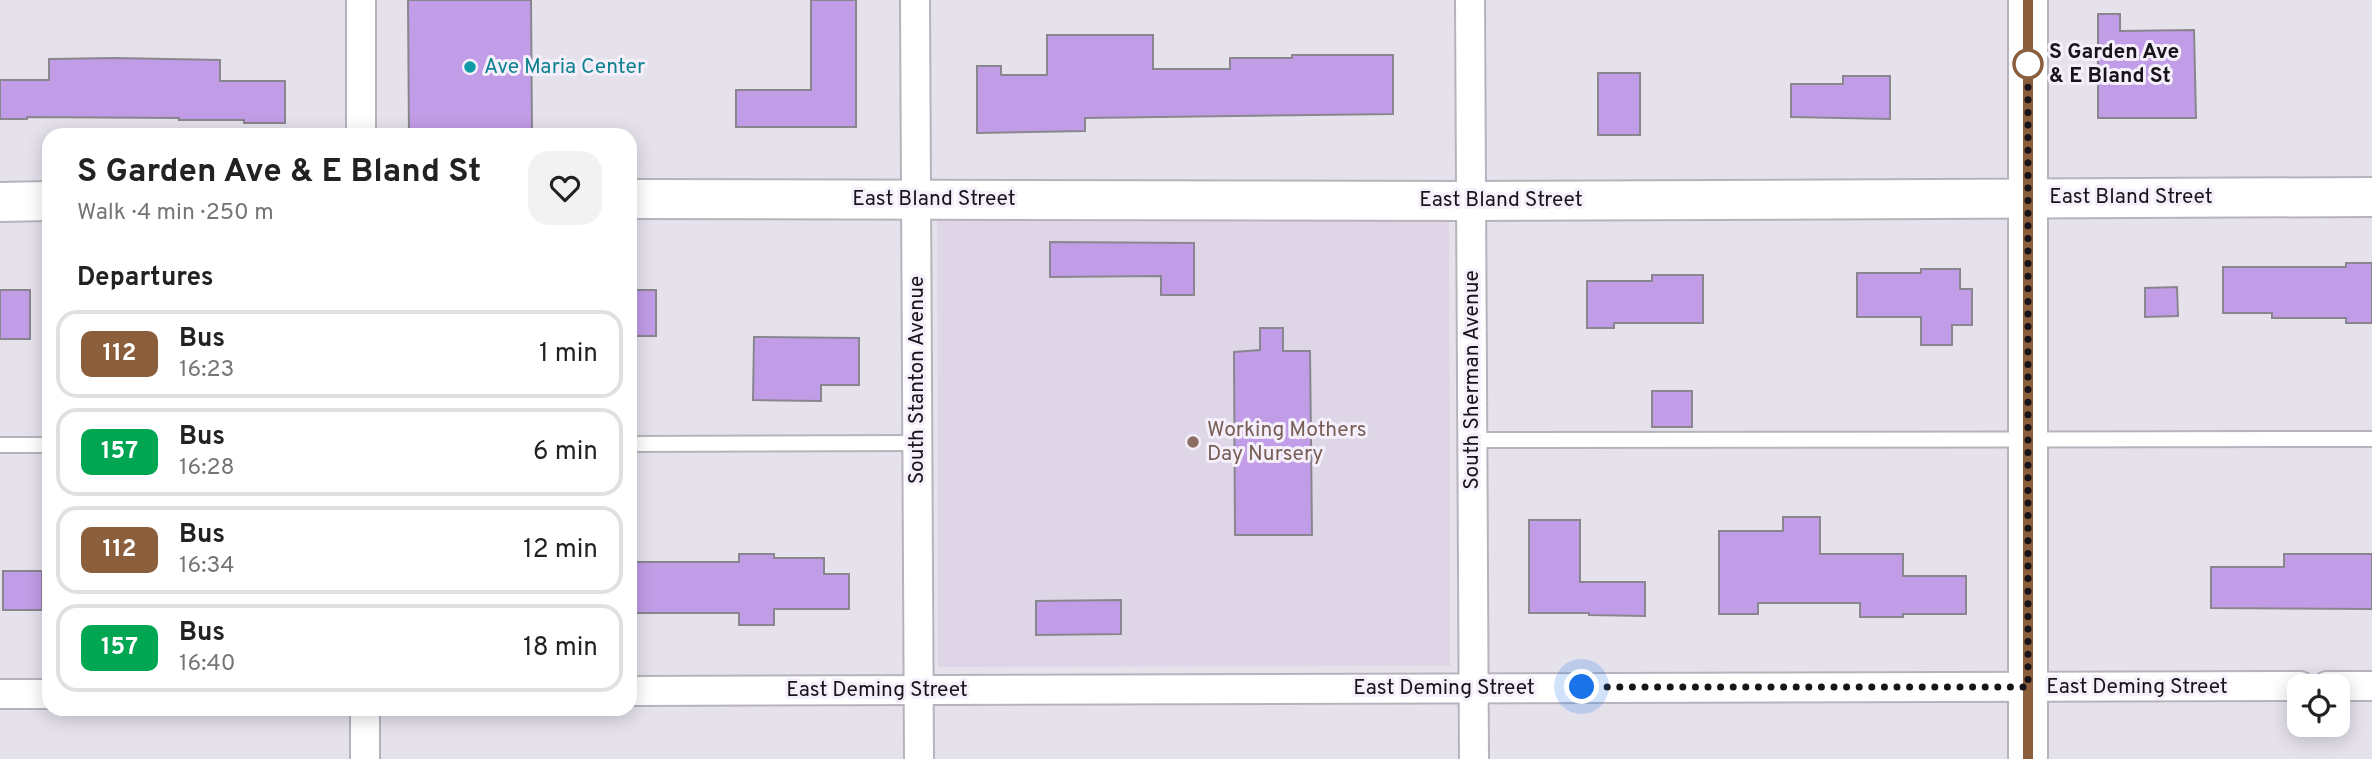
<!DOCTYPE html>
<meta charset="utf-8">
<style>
body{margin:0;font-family:Overpass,sans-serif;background:#f2f2f2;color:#222;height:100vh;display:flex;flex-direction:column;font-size:26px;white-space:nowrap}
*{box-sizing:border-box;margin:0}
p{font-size:23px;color:#767676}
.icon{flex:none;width:38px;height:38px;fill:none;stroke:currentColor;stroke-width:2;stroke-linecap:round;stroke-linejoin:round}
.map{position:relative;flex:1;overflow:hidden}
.side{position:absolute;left:42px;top:128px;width:595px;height:588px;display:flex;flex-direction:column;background:#fff;border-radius:21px;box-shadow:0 4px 18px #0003}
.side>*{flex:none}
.badge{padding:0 14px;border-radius:10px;font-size:24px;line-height:46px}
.controls{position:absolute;left:2287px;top:674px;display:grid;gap:14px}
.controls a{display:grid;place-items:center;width:63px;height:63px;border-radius:14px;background:#fff;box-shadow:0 4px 18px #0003;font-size:35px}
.you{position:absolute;width:35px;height:35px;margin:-18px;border:5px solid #fff;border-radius:50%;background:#1a73e8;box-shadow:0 0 0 10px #1a73e833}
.map>.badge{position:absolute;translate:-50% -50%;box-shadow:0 0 0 4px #fff}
h2{padding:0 35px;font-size:26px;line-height:63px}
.round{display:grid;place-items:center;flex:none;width:74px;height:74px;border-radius:21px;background:#f2f2f2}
.head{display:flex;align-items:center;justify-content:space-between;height:119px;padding:0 35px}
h1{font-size:33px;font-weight:700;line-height:52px}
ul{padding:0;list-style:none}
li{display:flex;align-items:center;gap:21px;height:88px;margin:0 14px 10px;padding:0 21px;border:4px solid #e0e0e0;border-radius:21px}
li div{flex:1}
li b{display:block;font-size:26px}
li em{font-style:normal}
li .badge{min-width:77px;font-weight:700;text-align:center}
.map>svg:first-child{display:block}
.built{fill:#ded6e7}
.building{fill:#c29de7;stroke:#8a8690;stroke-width:2}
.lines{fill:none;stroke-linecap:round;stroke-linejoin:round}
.lane-casing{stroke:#b7b3bd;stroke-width:18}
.street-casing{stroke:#b7b3bd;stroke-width:32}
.secondary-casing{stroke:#b7b3bd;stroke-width:42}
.lane{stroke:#fff;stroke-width:14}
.street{stroke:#fff;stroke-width:28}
.secondary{stroke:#fff;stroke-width:38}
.line-casing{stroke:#fff;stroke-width:16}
.line{stroke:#8b5e3c;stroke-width:10}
.walk{stroke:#171519;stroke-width:7;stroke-dasharray:0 12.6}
.stop-dot{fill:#fff;stroke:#8b5e3c;stroke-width:3.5}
.culture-dot{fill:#0f9aa8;stroke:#f4effa;stroke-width:2.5}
.education-dot{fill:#8d6e63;stroke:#f4effa;stroke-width:2.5}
.labels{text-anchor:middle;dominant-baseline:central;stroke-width:6;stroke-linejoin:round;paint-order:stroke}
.stop-label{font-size:21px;font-weight:bold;fill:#171519;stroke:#f4effa;text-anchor:start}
.culture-label{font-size:21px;fill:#0d838f;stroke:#f4effa;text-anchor:start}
.street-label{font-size:21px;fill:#171519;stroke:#f4effa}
.education-label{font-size:21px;fill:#785e54;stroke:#f4effa;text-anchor:start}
</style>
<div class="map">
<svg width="2372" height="759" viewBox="0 0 2372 759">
<rect width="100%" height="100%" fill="#e6e2ec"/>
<path class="built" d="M1449,217L1450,666L938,667L937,218Z"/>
<g class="building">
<path d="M408,0H531L532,135H409Z"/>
<path d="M811,0H856V127H736V90H811Z"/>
<path d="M2098,14H2120V31L2194,30L2196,118H2098Z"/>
<path d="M1047,35H1153V69H1230V58H1292V55H1393V114L1085,118V131L977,133V66H1001V75H1047Z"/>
<path d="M114,58L220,60V81H285V123H244V120H179V118L27,117V119H0V80H49V59Z"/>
<rect x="1598" y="73" width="42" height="62"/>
<path d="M1843,76H1890V119L1791,117V84H1843Z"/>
<path d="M1050,242L1194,243V295H1161V276L1050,277Z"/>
<path d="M2346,263H2372V323H2346V318H2272V313H2223V267H2346Z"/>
<path d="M1921,269H1960V289H1972V325H1952V345H1921V317H1857V273H1921Z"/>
<path d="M1652,275H1703V323H1614V328H1587V281H1652Z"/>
<path d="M2177,287L2178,316L2145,317V288Z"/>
<rect x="0" y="290" width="30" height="49"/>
<rect x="630" y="290" width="26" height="46"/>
<path d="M1260,328H1283V351H1310L1312,535H1235L1234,352L1260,350Z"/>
<path d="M754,337L859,338V385H821V401L753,400Z"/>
<rect x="1652" y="391" width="40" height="36"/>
<path d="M1783,517H1820V554H1903V576H1966V614H1903V617H1860V603H1758V614H1719V531H1783Z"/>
<path d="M1529,520H1580V582H1645V616L1589,615V613H1529Z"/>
<path d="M739,554H774V558H824V574H849V609H774V625H739V613H630V562H739Z"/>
<path d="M2284,554H2372V609L2211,608V567H2284Z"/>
<rect x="3" y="571" width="39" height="39"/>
<path d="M1121,600V634L1036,635V601Z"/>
</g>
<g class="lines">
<g class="lane-casing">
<g id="lane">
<path d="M1472,440L2372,439"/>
<path d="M630,444L917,443"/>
<path d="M0,445H49"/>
</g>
</g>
<g class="street-casing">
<g id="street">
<path d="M361,0V135"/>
<path d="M915,0L919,759"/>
<path d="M1470,0L1474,759"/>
<path d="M2327,686H2372"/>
<path d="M630,691L2300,686"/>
<path d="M0,694H49"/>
<path d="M365,709V759"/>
</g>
</g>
<g class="secondary-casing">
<g id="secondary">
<path d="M2028,0V759"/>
<path d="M630,199L1470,201L2372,197"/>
<path d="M0,202L49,201"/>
</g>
</g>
<use href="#lane" class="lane"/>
<use href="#street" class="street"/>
<use href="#secondary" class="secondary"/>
</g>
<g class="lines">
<g class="line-casing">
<path id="line" d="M2028,0V759"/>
</g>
<use href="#line" class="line"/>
<path class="walk" d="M1582,687H2028V64"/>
</g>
<circle class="stop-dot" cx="2028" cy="64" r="14"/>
<circle class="culture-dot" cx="470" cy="67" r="7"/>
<circle class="education-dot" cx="1193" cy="442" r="7"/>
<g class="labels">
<g class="stop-label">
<text x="2049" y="52">S Garden Ave<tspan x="2049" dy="24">&amp; E Bland St</tspan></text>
</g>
<g class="culture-label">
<text x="484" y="67">Ave Maria Center</text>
</g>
<g class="street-label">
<text x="2131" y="197">East Bland Street</text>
<text x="934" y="199">East Bland Street</text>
<text x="1501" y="200">East Bland Street</text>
<text transform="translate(917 380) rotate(-90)">South Stanton Avenue</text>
<text transform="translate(1472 380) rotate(-90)">South Sherman Avenue</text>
<text x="2137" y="687">East Deming Street</text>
<text x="1444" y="688">East Deming Street</text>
<text x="877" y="690">East Deming Street</text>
</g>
<g class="education-label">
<text x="1207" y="430">Working Mothers<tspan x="1207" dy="24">Day Nursery</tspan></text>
</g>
</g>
</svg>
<div class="controls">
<a><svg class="icon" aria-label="locate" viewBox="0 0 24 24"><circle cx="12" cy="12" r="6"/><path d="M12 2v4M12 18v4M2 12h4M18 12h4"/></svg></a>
</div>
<div class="you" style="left:1582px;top:687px"></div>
<section class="side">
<div class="head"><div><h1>S Garden Ave &amp; E Bland St</h1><p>Walk · 4 min · 250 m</p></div><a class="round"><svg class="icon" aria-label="heart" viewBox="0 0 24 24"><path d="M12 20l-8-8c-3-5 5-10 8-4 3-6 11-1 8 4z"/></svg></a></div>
<h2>Departures</h2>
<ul>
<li><span class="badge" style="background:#8b5e3c;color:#fff">112</span><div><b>Bus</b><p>16:23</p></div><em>1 min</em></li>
<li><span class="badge" style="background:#00a651;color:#fff">157</span><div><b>Bus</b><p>16:28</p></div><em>6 min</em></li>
<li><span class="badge" style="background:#8b5e3c;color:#fff">112</span><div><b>Bus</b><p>16:34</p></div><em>12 min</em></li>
<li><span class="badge" style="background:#00a651;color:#fff">157</span><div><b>Bus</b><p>16:40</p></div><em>18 min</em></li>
</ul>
</section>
</div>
